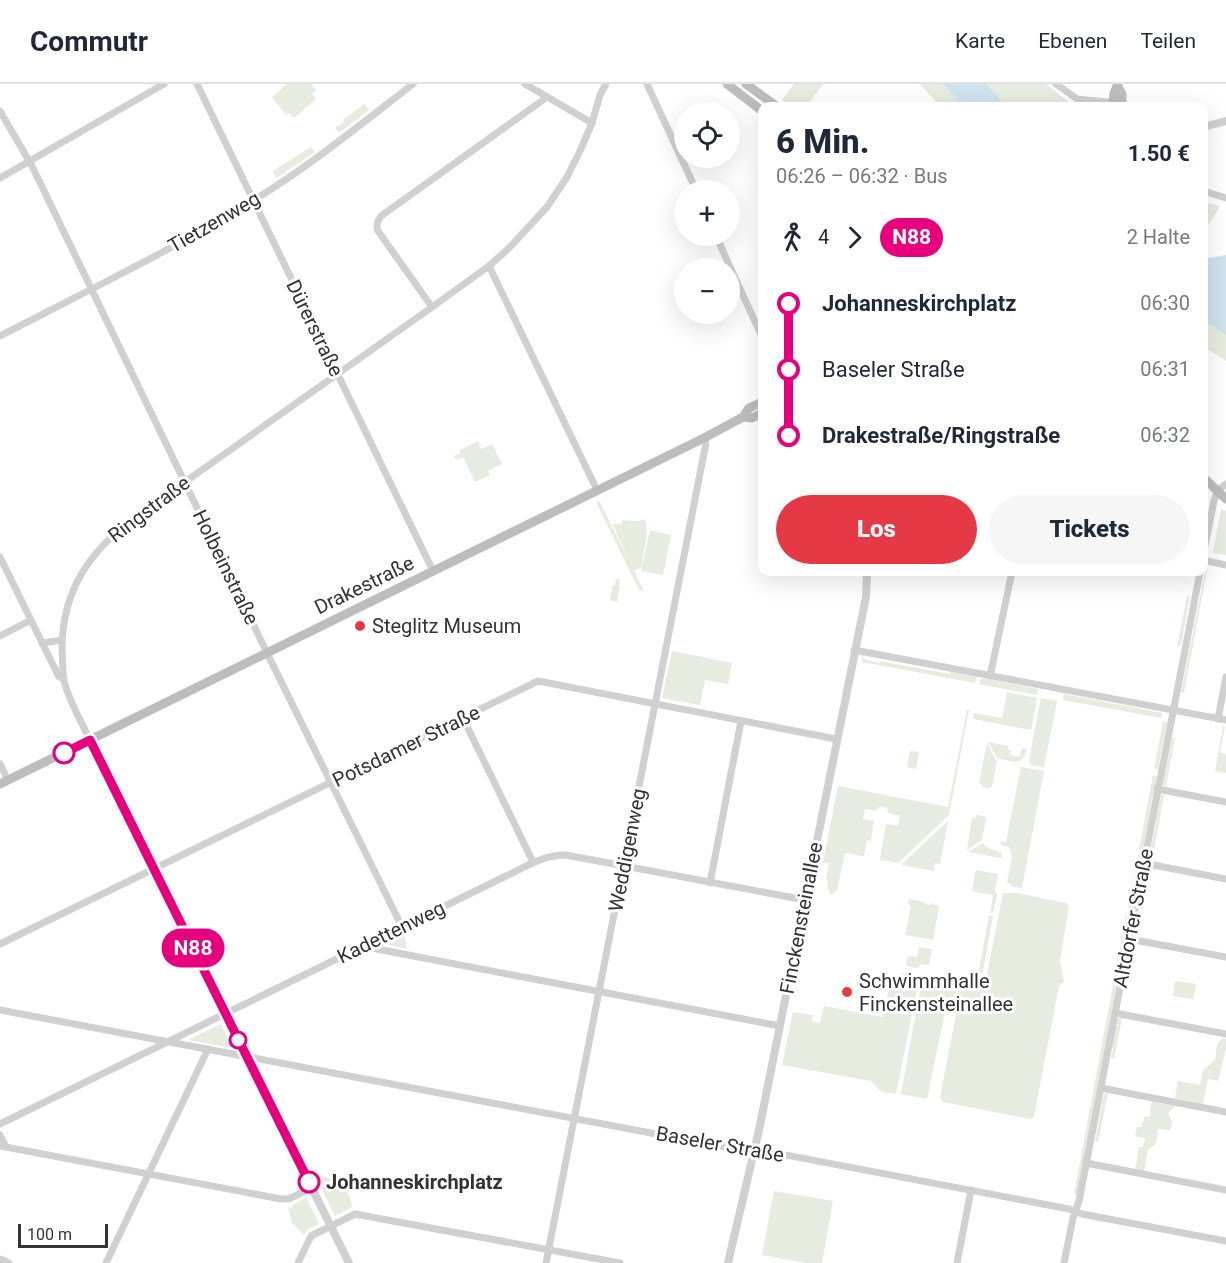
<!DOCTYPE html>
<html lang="de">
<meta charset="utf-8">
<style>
body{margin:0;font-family:Roboto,sans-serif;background:#f6f6f7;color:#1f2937;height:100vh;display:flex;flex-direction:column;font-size:22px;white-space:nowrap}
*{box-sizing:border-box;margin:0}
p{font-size:20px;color:#747a83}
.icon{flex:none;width:33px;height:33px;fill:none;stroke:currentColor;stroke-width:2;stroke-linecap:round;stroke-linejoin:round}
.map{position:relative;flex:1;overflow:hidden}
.panel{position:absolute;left:758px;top:18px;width:450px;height:474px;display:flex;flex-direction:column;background:#fff;border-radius:12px;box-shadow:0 6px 24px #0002}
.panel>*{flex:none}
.badge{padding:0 12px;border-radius:20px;font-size:21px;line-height:39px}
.buttons{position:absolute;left:674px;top:18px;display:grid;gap:12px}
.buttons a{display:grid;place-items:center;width:66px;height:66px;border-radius:50%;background:#fff;box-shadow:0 6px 24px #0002;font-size:30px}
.scale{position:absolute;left:18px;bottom:15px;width:90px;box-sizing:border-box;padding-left:6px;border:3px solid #333;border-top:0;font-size:16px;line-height:21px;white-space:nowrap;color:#333;-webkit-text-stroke:4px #fff;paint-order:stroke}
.map>.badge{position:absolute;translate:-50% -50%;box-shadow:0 0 0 3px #fff}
.legs{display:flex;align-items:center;gap:9px;height:66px;padding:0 18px;font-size:20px}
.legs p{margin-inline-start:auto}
.overview{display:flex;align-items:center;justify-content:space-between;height:102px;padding:0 18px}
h1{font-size:33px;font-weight:800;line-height:45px}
.button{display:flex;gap:12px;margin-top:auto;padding:12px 18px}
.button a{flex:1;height:69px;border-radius:36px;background:#e63946;color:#fff;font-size:24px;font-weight:800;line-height:69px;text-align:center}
.button a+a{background:#f6f6f7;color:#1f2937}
ul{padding:0 18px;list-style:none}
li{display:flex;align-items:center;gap:21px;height:66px;font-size:22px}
li i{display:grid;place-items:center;width:9px;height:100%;margin:0 8px;background:currentColor}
li i::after{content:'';width:15px;height:15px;margin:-8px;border:4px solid;border-radius:50%;background:#fff}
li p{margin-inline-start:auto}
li:first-child i{background:linear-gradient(#0000 50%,currentColor 0)}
li:last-child i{background:linear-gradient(currentColor 50%,#0000 0)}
header{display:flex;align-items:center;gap:36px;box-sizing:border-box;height:84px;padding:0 30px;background:#fff;border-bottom:2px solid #e0e1e3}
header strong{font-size:28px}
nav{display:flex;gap:33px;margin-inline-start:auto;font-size:21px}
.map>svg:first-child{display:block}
.green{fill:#e6ecdf}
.water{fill:#cfe2ee}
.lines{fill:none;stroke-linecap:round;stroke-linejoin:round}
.minor{stroke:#d0d0d0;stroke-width:7}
.tertiary{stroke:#d0d0d0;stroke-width:8}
.secondary{stroke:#bdbdbd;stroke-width:9}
.line-1-casing{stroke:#fff;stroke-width:14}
.line-1{stroke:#e6007e;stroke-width:9}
.poi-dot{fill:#e63946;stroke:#fff;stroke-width:2}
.stop-1-dot{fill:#fff;stroke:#e6007e;stroke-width:3}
.labels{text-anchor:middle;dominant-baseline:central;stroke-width:6;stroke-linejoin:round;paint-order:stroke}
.street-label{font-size:20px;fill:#333;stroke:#fff}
.poi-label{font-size:20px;fill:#333;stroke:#fff;text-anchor:start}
.stop-label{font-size:20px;font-weight:bold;fill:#333;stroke:#fff;text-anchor:start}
</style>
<header>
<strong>Commutr</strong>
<nav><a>Karte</a><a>Ebenen</a><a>Teilen</a></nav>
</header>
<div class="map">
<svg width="1226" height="1179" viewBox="0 0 1226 1179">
<rect width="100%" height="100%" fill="#fff"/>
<g class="green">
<path d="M287,0H311L316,6L312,10L316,15L294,34L289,29L286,31L272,13Z"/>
<path d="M794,0H823L807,22H790L782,16Z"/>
<path d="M920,0H943L963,22H940Z"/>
<path d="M986,0H1046L1069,18L1080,22H1006Z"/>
<path d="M364,20L369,26L339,49L335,44L344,38L343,36Z"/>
<path d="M311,63L315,68L276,94L273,87Z"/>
<path d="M1203,118L1220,122L1203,150Z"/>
<path d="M1203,238H1206L1226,251V277L1203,262Z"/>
<path d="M478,357L481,365L492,360L502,380L488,387L490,391L475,398L463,373L456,376L454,372L460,369V366Z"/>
<path d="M599,416L631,481L613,441L614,440H621L623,436L639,437L643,435C649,440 645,445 647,450L641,484L634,487L644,507L639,506L596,418Z"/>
<path d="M1221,425L1226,427V471L1213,469Z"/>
<path d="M650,446L671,451L663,491L641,487Z"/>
<path d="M1208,481L1184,609L1181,608L1206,482Z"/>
<path d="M616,495H620L619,502H620L617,518L610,516L613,501H615Z"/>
<path d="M1187,512H1190L1181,561L1177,562Z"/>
<path d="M672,567L732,579L728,600L705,596L700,621L662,614Z"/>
<path d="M863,572L866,576L879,579L880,577L950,590L951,588L976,593L975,599L862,578Z"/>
<path d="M981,594L1038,605L1037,611L979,600Z"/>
<path d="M1007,608L1037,614L1031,646L973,635L974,629L1002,634Z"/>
<path d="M1064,610L1162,629L1161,634L1063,616Z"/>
<path d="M1041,614L1057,617L1044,683L1031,681L1029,676Z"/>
<path d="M967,626H969L949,731L898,779L880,776L886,740L898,742L900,732L888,729L887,725L883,722L879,723L876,727L865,725L863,735L874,737L871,757L867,756L864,772L845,769L837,806L832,810H829L830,806L827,805L828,797L826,796L829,779L823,778L838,702L948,723Z"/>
<path d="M1163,638H1167L1158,685H1154Z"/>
<path d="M1223,642L1225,643L1220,669L1226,670V689L1215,687Z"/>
<path d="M1172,654H1175L1166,703L1163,701Z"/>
<path d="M988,658L1008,662V666H1011L1010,671L1019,673L1022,664L1027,665C1022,684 1012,677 997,674Z"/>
<path d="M987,659L997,678L992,702L989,704L982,703V701L979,699Z"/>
<path d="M910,667L919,668L916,685L907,683Z"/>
<path d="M1021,683L1044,687L1022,804L1013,803L1007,798L1012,773L1011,768L1009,763L1001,761V757L1006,758Z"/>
<path d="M1153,691L1157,692L1132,823L1128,824Z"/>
<path d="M1161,711H1164L1152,778L1149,776Z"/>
<path d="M976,731L984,732L986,735L982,756L967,766L972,734H976Z"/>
<path d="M948,737L940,780L935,779L934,787L901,781Z"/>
<path d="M983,759L987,763L1002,769L1001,774L968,768Z"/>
<path d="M1150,785L1143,825H1139L1147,786Z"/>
<path d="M976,786L998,790L995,807L997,811L993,829H990L993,811L972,807Z"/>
<path d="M1003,809H1017L1066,819L1069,822L1060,877L1064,898L1059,902L1034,1032L1032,1034L1030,1035L943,1018L940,1013L959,915L948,913L927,1015L901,1010L922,896L924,894L936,896L939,901L963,906L967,902L984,905Z"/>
<path d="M909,815L920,817L928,821L933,819L935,821L939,822L933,856L905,851L911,822L908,820Z"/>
<path d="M989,831L993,832L983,887L981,890L978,891Z"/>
<path d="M1126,831L1130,833L1077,1112L1074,1110Z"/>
<path d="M404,850L407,865L385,860V859Z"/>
<path d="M919,863L932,865L929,881L921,880L917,884L906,882L907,873L909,872L917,873Z"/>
<path d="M902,889L918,892L919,895L896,1010L882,1008L871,997L782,981L793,928L813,931L812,937L820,939L824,922L883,933L890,899L898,900Z"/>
<path d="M1175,897L1196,900L1193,915L1173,912Z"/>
<path d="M1122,934L1114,975L1111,974L1113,964L1111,962L1115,944L1117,942L1118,935Z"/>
<path d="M221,940L232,964L188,956Z"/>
<path d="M1222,954L1226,955V964L1218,997L1208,995L1203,1020L1175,1014L1178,997L1200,1001L1203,986L1215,976L1217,961Z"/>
<path d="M1108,1009L1098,1058L1095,1057L1104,1010Z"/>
<path d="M1152,1018L1175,1022L1168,1029L1172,1037L1170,1046L1158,1045L1156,1060L1148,1065L1144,1086L1143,1088L1135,1087L1139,1063H1143L1145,1054L1135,1052L1137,1043H1141L1145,1032L1149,1033Z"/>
<path d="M316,1093C333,1091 351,1106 352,1123L335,1132Z"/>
<path d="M774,1107L833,1117L822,1179H806L762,1171Z"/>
<path d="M306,1114L319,1140L308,1145L304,1151L292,1139L288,1123L291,1124L294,1120Z"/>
</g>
<g class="water">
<path d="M943,0H986L1006,22H963Z"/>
<path d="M1226,171V251L1206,238H1203V175Z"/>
</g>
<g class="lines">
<g class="minor">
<path d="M197,0L433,487"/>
<path d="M525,0L592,39"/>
<path d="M647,0L696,106"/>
<path d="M1056,0L1077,15L1117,19"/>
<path d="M0,27L32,82L270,575L402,843"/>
<path d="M0,94L164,0"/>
<path d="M1203,107L1226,114"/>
<path d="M716,152L762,253"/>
<path d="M489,182L597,406"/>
<path d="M432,223L378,147C376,141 377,138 381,132L543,16L545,12"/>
<path d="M0,252C85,208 172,166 254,116C310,82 361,40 413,0"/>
<path d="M1203,471L1214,417L1217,407L1226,400"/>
<path d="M0,473L59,593L64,594"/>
<path d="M1203,476L1226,481"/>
<path d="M0,552L31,536"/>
<path d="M42,559L62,556"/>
<path d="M854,566L1226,636"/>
<path d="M990,592L1012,488"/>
<path d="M463,634L533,778"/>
<path d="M1218,635L1226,593"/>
<path d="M90,656C81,637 69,617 64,597C62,586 63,576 62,565C62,507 89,468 134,434L435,221L489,182L509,164L547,123L567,93L580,67L592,39L600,11L606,0"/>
<path d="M0,680L8,696"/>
<path d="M1157,705L1226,718"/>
<path d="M1143,779L1226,795"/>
<path d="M710,799L741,637"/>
<path d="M1129,855L1226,873"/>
<path d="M0,860L538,597L836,655"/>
<path d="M369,860L372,864L408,871L780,942"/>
<path d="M0,926L746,1067L754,1065L1069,1125L1082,1130L1226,1157"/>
<path d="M1115,929L1226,950"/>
<path d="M1101,1004L1226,1028"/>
<path d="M0,1040L506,792C525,783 543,771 566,771L805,816"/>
<path d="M0,1051L6,1063"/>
<path d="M0,1062L281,1115H288L312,1104"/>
<path d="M1086,1079L1226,1106"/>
<path d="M0,1175L9,1179"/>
<path d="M106,1179L208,965"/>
<path d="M298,1179L311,1152L355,1130L620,1179"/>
<path d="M546,1179L705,364L706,360L704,354"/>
<path d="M957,1179L971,1106"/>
<path d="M1064,1179L1073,1134L1079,1117L1200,488"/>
</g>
<g class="tertiary">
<path d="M1203,43L1226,37"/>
<path d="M90,656L349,1179"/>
<path d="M728,1179L759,1046L866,513L867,493L865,488"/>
</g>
<g class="secondary">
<path d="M727,0L762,27"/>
<path d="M746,0L776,22"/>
<path d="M1118,3L1122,10V22"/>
<path d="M1113,22L1114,9L1118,0"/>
<path d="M743,333L752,334L762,329"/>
<path d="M1203,393L1226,415"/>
<path d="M0,700L704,354L743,333L749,324L762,318"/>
</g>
</g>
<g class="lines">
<g class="line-1-casing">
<path id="line-1" d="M64,669L90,656L309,1098"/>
</g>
<use href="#line-1" class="line-1"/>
</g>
<g class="poi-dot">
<circle cx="360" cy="542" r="6"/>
<circle cx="847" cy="908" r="6"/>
</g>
<g class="stop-1-dot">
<circle cx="64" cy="669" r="10"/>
<circle cx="238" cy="956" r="8"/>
<circle cx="309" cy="1098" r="10"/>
</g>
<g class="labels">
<g class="street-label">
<text transform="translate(214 138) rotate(-30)">Tietzenweg</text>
<text transform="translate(315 244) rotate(64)">Dürerstraße</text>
<text transform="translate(149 425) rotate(-37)">Ringstraße</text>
<text transform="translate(226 483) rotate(64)">Holbeinstraße</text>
<text transform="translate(364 501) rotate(-26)">Drakestraße</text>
<text transform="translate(406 662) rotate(-26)">Potsdamer Straße</text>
<text transform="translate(627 766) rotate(-79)">Weddigenweg</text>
<text transform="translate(801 834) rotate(-79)">Finckensteinallee</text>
<text transform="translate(1133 834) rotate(-79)">Altdorfer Straße</text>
<text transform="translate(391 848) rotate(-26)">Kadettenweg</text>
<text transform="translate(720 1060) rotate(10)">Baseler Straße</text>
</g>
<g class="poi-label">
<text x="372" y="542">Steglitz Museum</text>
<text x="859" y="897">Schwimmhalle<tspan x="859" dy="23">Finckensteinallee</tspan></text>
</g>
<g class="stop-label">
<text x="326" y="1098">Johanneskirchplatz</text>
</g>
</g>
</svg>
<div class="buttons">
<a><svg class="icon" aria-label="locate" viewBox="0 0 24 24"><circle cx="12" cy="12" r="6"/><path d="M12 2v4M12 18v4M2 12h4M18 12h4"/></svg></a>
<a>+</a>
<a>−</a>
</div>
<div class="scale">100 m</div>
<b class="badge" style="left:193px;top:864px;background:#e6007e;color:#fff">N88</b>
<section class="panel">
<div class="overview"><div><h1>6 Min.</h1><p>06:26 – 06:32 · Bus</p></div><b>1.50 €</b></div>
<div class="legs"><svg class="icon" aria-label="walk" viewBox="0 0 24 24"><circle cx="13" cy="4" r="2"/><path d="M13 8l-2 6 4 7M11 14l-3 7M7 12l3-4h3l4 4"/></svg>4<svg class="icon" aria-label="forward" viewBox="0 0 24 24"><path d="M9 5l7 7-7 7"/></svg><b class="badge" style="background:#e6007e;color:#fff">N88</b><p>2 Halte</p></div>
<ul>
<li><i style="color:#e6007e"></i><b>Johanneskirchplatz</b><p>06:30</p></li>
<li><i style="color:#e6007e"></i><span>Baseler Straße</span><p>06:31</p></li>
<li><i style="color:#e6007e"></i><b>Drakestraße/Ringstraße</b><p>06:32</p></li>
</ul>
<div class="button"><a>Los</a><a>Tickets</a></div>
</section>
</div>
